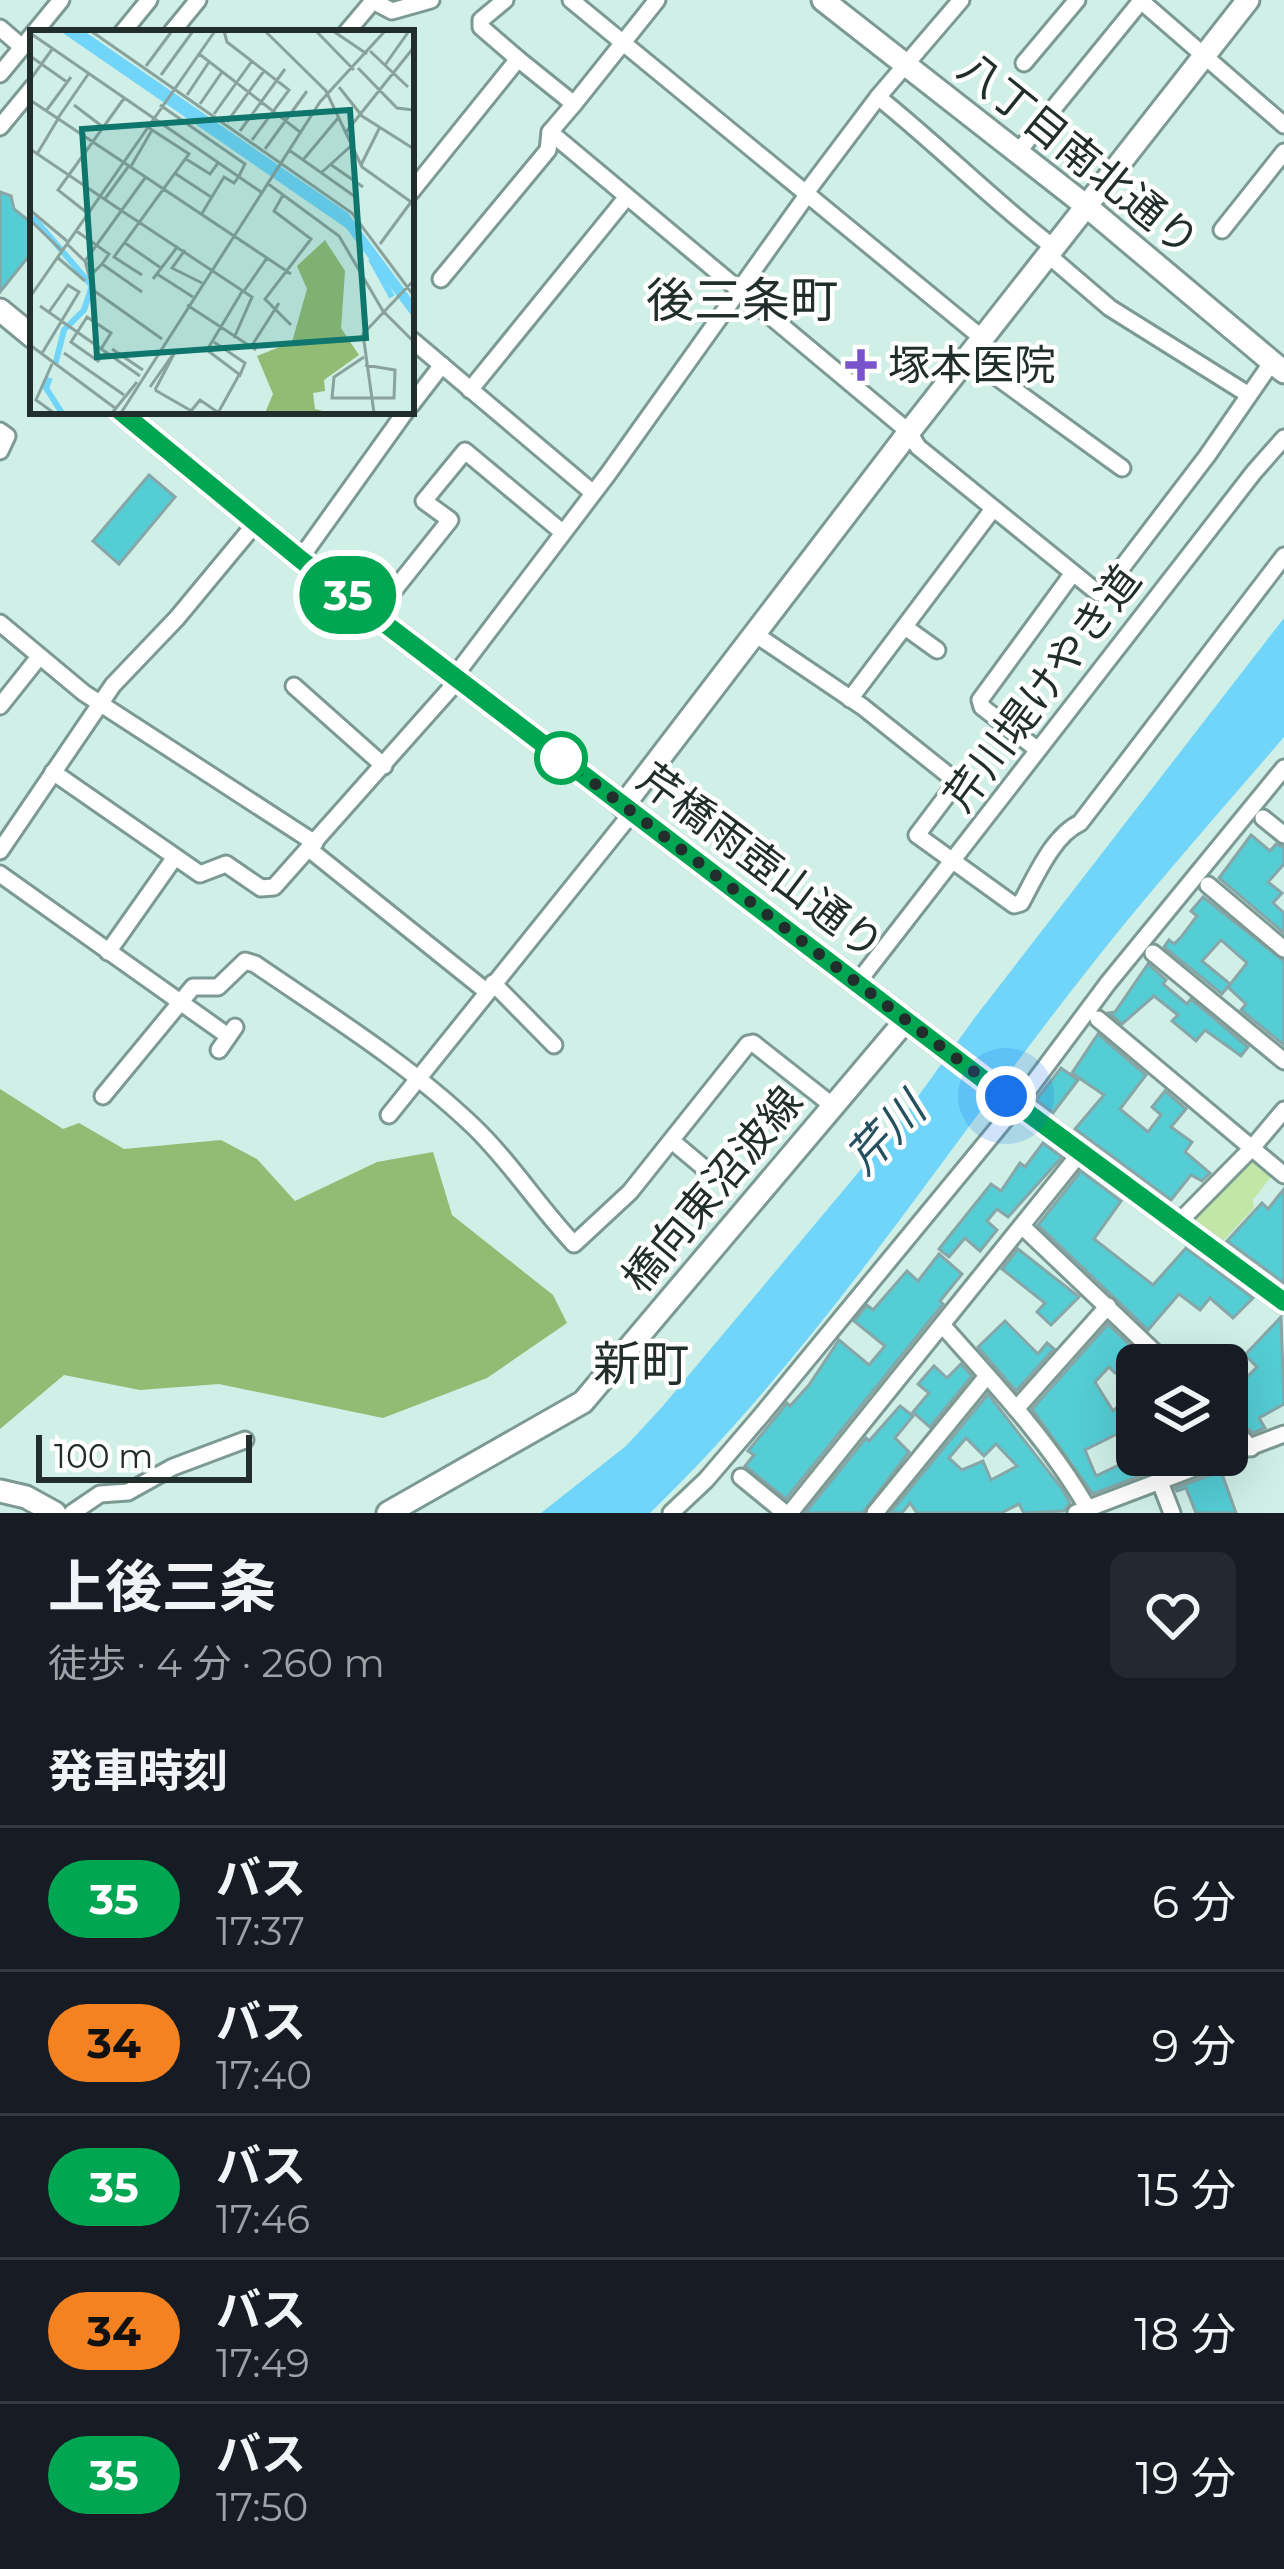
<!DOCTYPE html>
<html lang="ja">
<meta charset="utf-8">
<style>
body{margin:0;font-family:Montserrat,"Noto Sans JP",sans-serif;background:#242831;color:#f1f3f6;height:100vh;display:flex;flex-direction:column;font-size:45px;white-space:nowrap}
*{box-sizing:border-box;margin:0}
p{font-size:39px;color:#9ea1a6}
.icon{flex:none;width:66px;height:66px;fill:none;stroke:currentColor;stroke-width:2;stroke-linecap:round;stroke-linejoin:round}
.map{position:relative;height:1513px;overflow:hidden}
.sheet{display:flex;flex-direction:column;background:#171b24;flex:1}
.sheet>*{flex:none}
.badge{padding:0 24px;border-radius:39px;font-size:42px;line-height:78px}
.fabs{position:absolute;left:1116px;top:1344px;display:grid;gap:24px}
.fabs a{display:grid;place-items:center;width:132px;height:132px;border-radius:18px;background:#171b24;box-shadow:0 12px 48px #0002;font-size:60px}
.scale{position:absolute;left:36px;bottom:30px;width:216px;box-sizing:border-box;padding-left:12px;border:6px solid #222e2c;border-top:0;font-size:33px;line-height:42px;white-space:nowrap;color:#222e2c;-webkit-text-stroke:9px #fff;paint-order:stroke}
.you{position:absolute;width:60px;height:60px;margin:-30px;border:9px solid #fff;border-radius:50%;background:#1a73e8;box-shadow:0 0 0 18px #1a73e833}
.map>.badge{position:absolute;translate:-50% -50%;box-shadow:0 0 0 6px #fff}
h2{padding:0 48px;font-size:45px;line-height:108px}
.round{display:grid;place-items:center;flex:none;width:126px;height:126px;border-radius:18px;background:#242831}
.headline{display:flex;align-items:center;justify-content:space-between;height:204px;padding:0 48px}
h1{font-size:57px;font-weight:700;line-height:90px}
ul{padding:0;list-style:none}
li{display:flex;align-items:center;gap:36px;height:144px;padding:0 48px;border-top:3px solid #363941}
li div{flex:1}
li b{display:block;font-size:45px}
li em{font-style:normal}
li .badge{min-width:132px;font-weight:700;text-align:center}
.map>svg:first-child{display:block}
.green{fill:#c1e6a6}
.forest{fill:#92bb74}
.water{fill:#71d5fa}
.building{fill:#54cdd5;stroke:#86a6a8;stroke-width:3;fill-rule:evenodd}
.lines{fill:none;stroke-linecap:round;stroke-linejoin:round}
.street-casing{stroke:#7c9a93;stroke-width:21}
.secondary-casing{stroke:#7c9a93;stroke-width:27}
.street{stroke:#fff;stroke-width:15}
.secondary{stroke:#fff;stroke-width:21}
.line-casing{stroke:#fff;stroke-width:27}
.line{stroke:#00a651;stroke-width:18}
.walk{stroke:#222e2c;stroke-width:12;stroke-dasharray:0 21.6}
.poi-dot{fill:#7853cc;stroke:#fff;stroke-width:4.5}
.stop-dot{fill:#fff;stroke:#00a651;stroke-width:6}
.labels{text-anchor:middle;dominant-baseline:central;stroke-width:9;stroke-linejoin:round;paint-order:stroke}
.street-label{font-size:42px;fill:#222e2c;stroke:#fff}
.poi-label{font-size:42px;fill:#222e2c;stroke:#fff;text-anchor:start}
.water-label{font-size:45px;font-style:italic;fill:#255060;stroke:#fff}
.quarter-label{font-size:48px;fill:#222e2c;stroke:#fff}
.inset-river{fill:none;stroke:#71d5fa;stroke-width:6}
.inset-road{fill:none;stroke:#8aa29c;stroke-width:3}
.view{fill:#0f766e;fill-opacity:0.15;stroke:#0f766e;stroke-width:6}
.inset-edge{fill:none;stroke:#222e2c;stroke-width:6}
</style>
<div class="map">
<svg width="1284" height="1513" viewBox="0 0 1284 1513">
<rect width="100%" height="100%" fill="#cfefe7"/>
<path class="green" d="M1247,1159L1274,1173L1253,1200L1254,1208L1223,1241L1190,1217Z"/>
<path class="forest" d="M0,1089L63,1129L79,1123L124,1149L221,1140L257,1159L295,1201L377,1162L433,1152L452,1215L553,1295L567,1323L487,1378L383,1418L219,1384L140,1390L64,1375L0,1429Z"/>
<path class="water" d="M1284,618V737C1219,813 1152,888 1090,967C945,1150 819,1350 650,1513H541L626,1446L662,1407L893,1131L976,1016Z"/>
<g class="building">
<path d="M0,192L11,196L14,209L33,224V251L0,292Z"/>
<path d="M149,475L175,497L119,564L93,541Z"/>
<path d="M1251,835L1270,851L1276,844L1284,847V864L1268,882L1282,893L1273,903L1284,913V933L1219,878Z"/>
<path d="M1203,897L1284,961V1045L1241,1010L1246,1004L1228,987L1247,963L1221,940L1202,961L1230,984L1222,994L1164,947L1169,940L1174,944L1182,936L1197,916L1191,911Z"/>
<path d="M1148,964L1166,980L1163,984L1187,1004L1191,999L1248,1047L1241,1056L1205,1030L1196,1041L1172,1021L1178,1015L1154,996L1122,1024L1109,1013L1115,1012Z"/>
<path d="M1098,1034L1146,1075L1120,1109L1148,1132L1161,1115L1152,1107L1165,1091L1186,1109L1171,1127L1192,1142L1185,1152L1210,1173L1202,1181L1191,1175L1171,1200L1075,1129L1104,1095L1072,1073Z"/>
<path d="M1061,1068L1078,1080L1053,1113L1036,1100Z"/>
<path d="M1043,1143L1062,1157L1008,1217L997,1209L987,1221L997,1230L980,1251L965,1238L949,1257L939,1249L991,1184L1001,1191L1020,1163L1025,1167Z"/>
<path d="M1081,1171L1121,1201L1094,1239L1153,1285L1186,1248L1253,1298L1233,1318L1210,1298L1200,1310L1179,1294L1148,1330L1038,1225Z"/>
<path d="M1284,1189V1283L1227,1241L1262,1203L1268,1209Z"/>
<path d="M1018,1249L1079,1297L1051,1325L1037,1312L1045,1303L1002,1269Z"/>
<path d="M939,1254L962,1274L940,1301L943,1304L786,1499L745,1466L754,1455L748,1451L787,1403L790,1406L809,1385L839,1340L869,1365L885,1346L854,1321L867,1305L873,1310L907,1271L918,1281Z"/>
<path d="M1281,1317L1284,1404L1259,1418L1265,1428L1253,1433L1227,1410V1388L1237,1382L1239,1385L1257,1367L1245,1355Z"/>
<path d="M1005,1321L1038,1354L1047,1343L1054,1349L1016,1391L978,1347Z"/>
<path d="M1108,1324L1151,1365H1137V1381L1122,1366L1115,1373L1109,1367L1095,1382L1113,1411L1137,1389V1412L1131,1418L1137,1431V1455H1195L1093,1494L1032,1409ZM1117,1434L1129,1460L1096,1476L1085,1450Z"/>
<path d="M961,1364L972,1376L930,1427L913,1412L929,1393L918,1384L934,1366L947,1378Z"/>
<path d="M988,1394L1063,1490L1070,1503L1064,1511L1024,1513L1019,1504L1001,1513H917L910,1503L902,1513H890ZM966,1438L984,1456L996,1444L1017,1466L991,1480L983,1461L962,1470L949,1458Z"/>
<path d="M900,1406L913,1416L895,1438L909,1452L863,1513H805L866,1438L869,1441Z"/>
<path d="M1221,1471L1236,1513H1196L1186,1488L1177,1491L1175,1488Z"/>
</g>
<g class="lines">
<g class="street-casing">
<g id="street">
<path d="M571,0L982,338"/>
<path d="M1140,0L1284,125"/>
<path d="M0,28L22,47"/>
<path d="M34,33L61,0"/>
<path d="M122,33L149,0"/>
<path d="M171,33L198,0"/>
<path d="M346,33L373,1L392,11L431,0"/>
<path d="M518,59L574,104L657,0"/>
<path d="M1024,63L1077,0"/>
<path d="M0,74L33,34"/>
<path d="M878,97C938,145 992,200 1053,247"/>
<path d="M0,127L33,87"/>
<path d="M550,132L574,104"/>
<path d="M1018,152L1141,1"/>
<path d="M411,192L518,59L481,27V20L505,0"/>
<path d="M805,194L878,97L961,0"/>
<path d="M1222,230L1284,152"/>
<path d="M1047,254L1110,308L1249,395"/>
<path d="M441,279L548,150L550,132L909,432L918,447L1098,593L1104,591L1207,456L1272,362"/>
<path d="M412,340L592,492"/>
<path d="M968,356L1122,468"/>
<path d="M470,390L626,198"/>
<path d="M411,405L442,365"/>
<path d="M0,431L7,436L0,451"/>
<path d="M300,559L406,411"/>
<path d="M375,614L450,520L424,501L465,451L561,531"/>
<path d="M0,623L84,693L315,843"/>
<path d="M905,627L937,650"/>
<path d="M755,634L863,707L957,782L917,835L1014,905L1021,903C1035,878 1053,835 1080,823L1284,556"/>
<path d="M294,686L384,766"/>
<path d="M850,699L993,509"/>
<path d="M0,706L39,657"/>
<path d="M1038,750L982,707L980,700L1073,573"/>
<path d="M53,772L200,874L226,864L261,888L274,887L459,679L460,669L608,474L807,195"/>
<path d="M1263,818L1284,835"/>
<path d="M309,849L486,991"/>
<path d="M0,851L113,685L177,618L255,524"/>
<path d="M0,874L228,1036"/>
<path d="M1208,885L1284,949"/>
<path d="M108,952L175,857"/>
<path d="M1153,953L1284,1061"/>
<path d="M858,982L1254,472L1284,438"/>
<path d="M493,983L554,1045"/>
<path d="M1098,1019L1284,1175"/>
<path d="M219,1050L235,1027"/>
<path d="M103,1096L193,987H218L245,961L255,964C328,1014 407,1063 472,1125C510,1161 538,1206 574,1244L630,1192L748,1044L753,1043L833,1106"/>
<path d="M389,1115L627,819L623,806"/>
<path d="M672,1141L709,1172"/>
<path d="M1179,1222L1252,1148L1284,1110"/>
<path d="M1023,1227L1168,1365"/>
<path d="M943,1326C994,1383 1049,1441 1088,1509"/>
<path d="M1016,1409L1108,1306"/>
<path d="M1227,1422L1251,1448"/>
<path d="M741,1477L785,1513"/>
<path d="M1160,1482L1172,1513"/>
<path d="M72,1513L100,1494L128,1492L173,1467L245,1440"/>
<path d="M671,1513L706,1480L760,1417L1017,1105L1108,983L1284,768"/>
<path d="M790,1513L1081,1152"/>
<path d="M875,1513L987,1376"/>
<path d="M1076,1513L1284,1434"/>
</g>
</g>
<g class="secondary-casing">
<g id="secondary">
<path d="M823,0L1085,205L1284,372"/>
<path d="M0,310L33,337"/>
<path d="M120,411L300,559L1017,1105L1284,1302"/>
<path d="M623,806L909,432L1248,0"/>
<path d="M0,1491L26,1497L55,1513"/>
<path d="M388,1513L583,1402L906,1020"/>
</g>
</g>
<use href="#street" class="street"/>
<use href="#secondary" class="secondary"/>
</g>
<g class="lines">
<g class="line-casing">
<path id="line" d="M120,411L300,559L1017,1105L1284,1302"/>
</g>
<use href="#line" class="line"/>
<path class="walk" d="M561,758L1006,1096"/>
</g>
<path class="poi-dot" d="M855 347h12v12h12v12h-12v12h-12v-12h-12v-12h12z"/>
<circle class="stop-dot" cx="561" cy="758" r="24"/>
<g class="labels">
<g class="street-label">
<text transform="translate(1079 154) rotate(39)">八丁目南北通り</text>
<text transform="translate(1042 688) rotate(-53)">芹川堤けやき道</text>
<text transform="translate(761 861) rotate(37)">芹橋雨壺山通り</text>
<text transform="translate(712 1189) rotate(-50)">橋向東沼波線</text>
</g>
<g class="poi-label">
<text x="888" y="365">塚本医院</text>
</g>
<g class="water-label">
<text transform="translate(885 1133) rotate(-46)">芹川</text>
</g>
<g class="quarter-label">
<text x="742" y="300">後三条町</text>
<text x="641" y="1364">新町</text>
</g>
</g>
<g transform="translate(30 30)">
<rect width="384" height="384" fill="#cfefe7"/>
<path d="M295,210L315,241L311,298L329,325L294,350L295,361L283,363L285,379L300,383H235L243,364L227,326L262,312L277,259L267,236Z" fill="#92bb74"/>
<path d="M30,1H54L318,183L384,272V289L316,198Z" fill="#71d5fa"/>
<path class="inset-river" d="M3,187L62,256L54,280L34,300L25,335M341,229L362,267M20,348L16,358L32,383"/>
<path class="inset-road" d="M61,1L322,183L384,266M194,1L197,12L259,60L222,110M235,1L296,61L332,137L384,174M286,1L324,40M303,1L337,24M0,3L231,162M340,21L378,57M168,23L270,102M0,26L37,52M355,35L379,1M116,36L142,1M328,38L367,78L384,80M131,45L163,1M0,50L23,18M309,57L332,86L384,119M157,65L179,32M0,70L261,244M170,74L192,42M44,75L73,97M130,75L215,134L209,146M16,81L41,47M184,84L222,31M28,88L59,43M197,92L234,41M210,101L255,39M316,102L384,17M0,119L92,181M235,119L277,61M259,120L327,168M7,124L28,89M156,129L180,144L188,133M273,130L309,87M300,134L333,157M331,135L350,97M100,138L122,100M291,143L322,115M146,144L181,167M237,153L309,206L353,281L384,312M253,165L244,181L281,209L235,269L261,295M74,170L98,137M0,180L37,211M92,181L222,267L204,308M56,182L28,160L95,67M171,185L194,147L204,153L209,146M0,190L31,220M45,200L79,224L72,234M36,213L65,241L72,234L112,262M95,213L131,238M350,214L381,172M155,220L142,238L172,253M27,227L55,251M55,231L63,260L132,309M55,231L115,148M127,244L163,267M112,245L84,227L159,124L116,96M123,249L148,216M214,261L237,228M0,267L185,1M157,275L226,320M10,276L110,346M184,312L215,333L210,345L177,320L213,260M0,315L85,378M221,317L249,273M71,319L81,303L57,287L41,312L68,331L76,322M82,319L113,340M34,323L94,365M11,325L49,262L38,255L19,282M334,327L304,347L302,368H364L365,340L335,335M384,331V381M22,334L6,370L24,383M120,357L146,320L125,360M125,360L165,383M161,381L170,370L189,383M82,383L107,352M91,383L290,72L355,1M188,383L209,345M344,383L333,304L384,250"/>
<path class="view" d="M320,80L336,308L67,327L52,99Z"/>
<rect width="384" height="384" class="inset-edge"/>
</g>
</svg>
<div class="fabs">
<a><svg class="icon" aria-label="layers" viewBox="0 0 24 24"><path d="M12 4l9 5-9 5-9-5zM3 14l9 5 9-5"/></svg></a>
</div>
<div class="scale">100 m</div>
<div class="you" style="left:1006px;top:1096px"></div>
<b class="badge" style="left:348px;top:595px;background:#00a651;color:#fff">35</b>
</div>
<section class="sheet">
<div class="headline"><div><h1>上後三条</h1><p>徒歩 · 4 分 · 260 m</p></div><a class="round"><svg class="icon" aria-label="heart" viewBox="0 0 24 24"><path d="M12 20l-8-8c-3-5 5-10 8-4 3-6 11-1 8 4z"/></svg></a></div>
<h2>発車時刻</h2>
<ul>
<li><span class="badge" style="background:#00a651;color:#fff">35</span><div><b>バス</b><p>17:37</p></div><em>6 分</em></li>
<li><span class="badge" style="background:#f58220;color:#111">34</span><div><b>バス</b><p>17:40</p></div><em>9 分</em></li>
<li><span class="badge" style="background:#00a651;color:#fff">35</span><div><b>バス</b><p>17:46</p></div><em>15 分</em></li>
<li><span class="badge" style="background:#f58220;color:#111">34</span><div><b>バス</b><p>17:49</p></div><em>18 分</em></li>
<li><span class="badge" style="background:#00a651;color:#fff">35</span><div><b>バス</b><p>17:50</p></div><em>19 分</em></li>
</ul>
</section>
